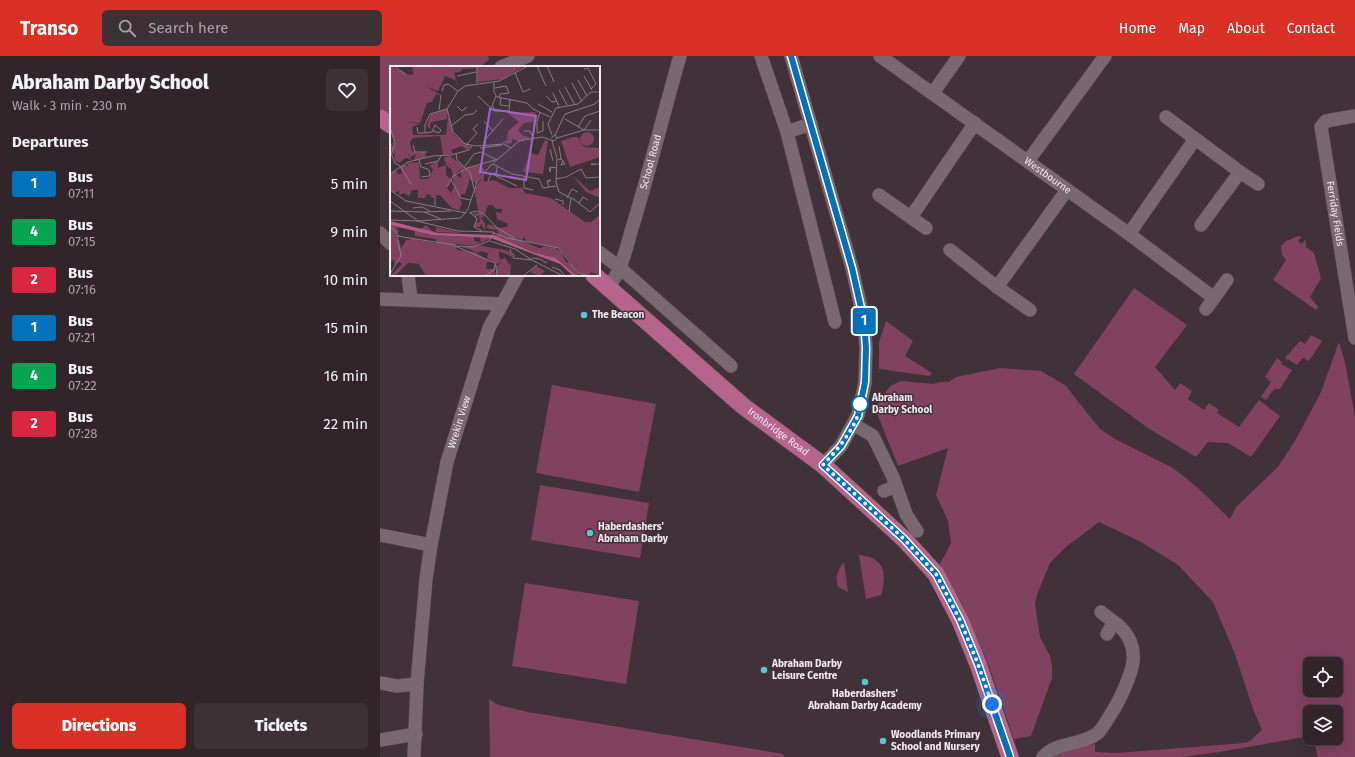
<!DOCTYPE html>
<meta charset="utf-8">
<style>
body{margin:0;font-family:"Fira Sans",sans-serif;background:#3d3136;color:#f1f3f6;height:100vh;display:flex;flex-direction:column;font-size:15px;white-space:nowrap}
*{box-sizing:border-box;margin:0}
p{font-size:13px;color:#a8a5a8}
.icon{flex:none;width:22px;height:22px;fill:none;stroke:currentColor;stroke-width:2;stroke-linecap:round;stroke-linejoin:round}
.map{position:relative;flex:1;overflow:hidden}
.panel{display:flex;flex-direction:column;background:#31252a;width:380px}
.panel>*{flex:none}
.badge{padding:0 8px;border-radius:3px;font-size:14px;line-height:26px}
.fabs{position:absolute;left:923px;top:601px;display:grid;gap:8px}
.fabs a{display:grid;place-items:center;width:40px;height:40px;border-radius:6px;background:#31252a;box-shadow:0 4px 16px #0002,0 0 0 1px #4c4247;font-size:20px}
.you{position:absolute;width:20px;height:20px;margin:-10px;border:3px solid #fff;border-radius:50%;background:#1a73e8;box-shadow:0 0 0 6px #1a73e833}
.map>.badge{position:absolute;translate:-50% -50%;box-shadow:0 0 0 2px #fff}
h2{padding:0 12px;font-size:15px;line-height:36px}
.round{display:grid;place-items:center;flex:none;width:42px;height:42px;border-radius:6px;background:#3d3136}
.head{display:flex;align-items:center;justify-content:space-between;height:68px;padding:0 12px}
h1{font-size:19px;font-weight:800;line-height:30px}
.action{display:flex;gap:8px;margin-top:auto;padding:8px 12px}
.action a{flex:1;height:46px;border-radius:6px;background:#d93025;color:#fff;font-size:16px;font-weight:800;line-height:46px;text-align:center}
.action a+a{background:#3d3136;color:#f1f3f6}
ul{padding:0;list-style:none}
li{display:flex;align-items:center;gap:12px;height:48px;padding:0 12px}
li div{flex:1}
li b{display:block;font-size:15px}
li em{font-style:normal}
li .badge{min-width:44px;font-weight:700;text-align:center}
header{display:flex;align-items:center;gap:24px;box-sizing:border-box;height:56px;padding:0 20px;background:#d93025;color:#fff}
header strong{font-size:19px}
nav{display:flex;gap:22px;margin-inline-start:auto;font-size:14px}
.search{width:280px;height:36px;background:#3d3136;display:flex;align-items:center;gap:10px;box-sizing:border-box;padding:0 14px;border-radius:6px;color:#a8a5a8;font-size:15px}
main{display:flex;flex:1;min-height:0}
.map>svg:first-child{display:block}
.green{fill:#814260;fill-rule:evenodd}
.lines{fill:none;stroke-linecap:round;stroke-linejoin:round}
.minor-casing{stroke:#5d5055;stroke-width:14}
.major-casing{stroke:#5d5055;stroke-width:18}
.minor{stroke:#79686f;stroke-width:13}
.major{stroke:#b7648d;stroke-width:17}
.line-casing{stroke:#fff;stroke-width:9}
.line{stroke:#0072bc;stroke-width:6}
.walk{stroke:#f5ebef;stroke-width:4;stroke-dasharray:0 7.2}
.poi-dot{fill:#51ccd4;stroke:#413138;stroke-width:1.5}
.stop-dot{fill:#fff;stroke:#0072bc;stroke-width:2}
.labels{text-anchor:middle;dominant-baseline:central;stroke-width:3;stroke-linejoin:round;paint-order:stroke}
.street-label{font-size:10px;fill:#f5ebef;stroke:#413138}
.poi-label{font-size:10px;font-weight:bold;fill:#f5ebef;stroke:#413138;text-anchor:start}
.stop-label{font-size:10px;font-weight:bold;fill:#f5ebef;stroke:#413138;text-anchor:start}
.inset-road{fill:none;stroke:#897b81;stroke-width:1}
.view{fill:#a065cd;fill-opacity:0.15;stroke:#a065cd;stroke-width:2}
.inset-edge{fill:none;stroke:#f5ebef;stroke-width:2}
</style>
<header>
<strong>Transo</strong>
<div class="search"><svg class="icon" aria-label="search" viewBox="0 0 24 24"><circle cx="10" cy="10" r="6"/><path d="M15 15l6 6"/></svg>Search here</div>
<nav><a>Home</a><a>Map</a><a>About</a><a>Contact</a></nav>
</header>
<main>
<section class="panel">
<div class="head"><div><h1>Abraham Darby School</h1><p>Walk · 3 min · 230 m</p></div><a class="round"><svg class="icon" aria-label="heart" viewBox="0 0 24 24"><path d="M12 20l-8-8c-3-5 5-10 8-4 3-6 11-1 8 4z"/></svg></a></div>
<h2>Departures</h2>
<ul>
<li><span class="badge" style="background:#0072bc;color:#fff">1</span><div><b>Bus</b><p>07:11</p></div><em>5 min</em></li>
<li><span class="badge" style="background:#00a651;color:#fff">4</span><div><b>Bus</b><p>07:15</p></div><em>9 min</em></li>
<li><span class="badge" style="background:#d7263d;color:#fff">2</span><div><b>Bus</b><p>07:16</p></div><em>10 min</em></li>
<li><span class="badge" style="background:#0072bc;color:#fff">1</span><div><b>Bus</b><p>07:21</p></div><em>15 min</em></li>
<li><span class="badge" style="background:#00a651;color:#fff">4</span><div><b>Bus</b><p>07:22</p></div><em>16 min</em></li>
<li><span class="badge" style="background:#d7263d;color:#fff">2</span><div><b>Bus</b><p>07:28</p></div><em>22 min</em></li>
</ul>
<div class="action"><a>Directions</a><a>Tickets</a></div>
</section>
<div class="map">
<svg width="975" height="701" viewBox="0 0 975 701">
<rect width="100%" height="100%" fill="#413138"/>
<g class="green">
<path d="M0,0H108L109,4L99,11H11V63L0,56Z"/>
<path d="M918,180L922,181L918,185L922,188L926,183V191L934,197L941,222L930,241L938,251L936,254L893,224L906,204L902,199L901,190L906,185Z"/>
<path d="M754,232L807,269L775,311L795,334L800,327L812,335L808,343L824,354L829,347L839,354L837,357L859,371L879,344L900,360L871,401L848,387L828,386L816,401L768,372L694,318Z"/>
<path d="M506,265L533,285L525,300L552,317L550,320L499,313V286Z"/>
<path d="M931,279L942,285L929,305L923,302L917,309L905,302L920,285L925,288Z"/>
<path d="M959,286L965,306L975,361V701H938L933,682H956V656H930V680L839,696L802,701H672L684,695L715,688V696L737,697L865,687L870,685L882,674L873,653L855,598L833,546L798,509L761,486L719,466L686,491L670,507L657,539L655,548L660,581L670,600L672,611V622L651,680L634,683L609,610L582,547L558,511L566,497L571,487L568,465L556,439L568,392L518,410L495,352L510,330L521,325L553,328L560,326H569L576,321L620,312L661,315L685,329L720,373L735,383L793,412L817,431L850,463L856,451L898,411L915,385L941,336ZM930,608H956V634H930Z"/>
<path d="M897,302L902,306L901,308L912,314L900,333H894L886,344L881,341L891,326L885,321Z"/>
<path d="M172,329L276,348L259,436L156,417Z"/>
<path d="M160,429L269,447L260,502L151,484Z"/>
<path d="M479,499C483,500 488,500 492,502C507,509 505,526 501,539L486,543Z"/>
<path d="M464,506L468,536L458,531C455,521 457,515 464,506Z"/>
<path d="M145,527L259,545L246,628L132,610Z"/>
<path d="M109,643L118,649L148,656L403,698L404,701H110Z"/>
</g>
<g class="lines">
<g class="minor-casing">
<g id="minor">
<path d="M381,0L407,76L455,266"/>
<path d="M411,0L472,212L484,265L486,292L485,327L478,359L461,390L443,409"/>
<path id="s1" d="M500,0L749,178L834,242L847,224"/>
<path d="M121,11L148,0"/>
<path d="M553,37L579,0"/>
<path id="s2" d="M975,60L946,65L941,71L975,282"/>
<path d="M786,61L860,116"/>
<path d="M407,76L431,68"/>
<path d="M648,105L725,0"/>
<path d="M499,139L546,172"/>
<path d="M531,161L595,67"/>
<path d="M821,169L860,116L878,128"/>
<path d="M0,177L11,188"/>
<path d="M749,178L815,83"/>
<path d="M570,194L617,231L650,254"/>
<path d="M219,196L239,211L351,310"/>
<path d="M28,219L31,243"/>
<path id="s3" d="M228,231C242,216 247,188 253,169C270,113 284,56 300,0"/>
<path d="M617,231L687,134"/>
<path d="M0,243L122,248"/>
<path d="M826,253L834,242"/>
<path d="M473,368L493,380L513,421L526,458L537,475"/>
<path d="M504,435L516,430"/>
<path d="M0,479L51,489"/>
<path d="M727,578L734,566"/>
<path d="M0,627L17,630L37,628"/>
<path d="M0,684L36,678"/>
<path id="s4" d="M34,701L37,628L46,523L51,489L67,406L109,272L138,219"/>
<path d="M663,701C677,685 702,690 718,677C724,671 737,648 741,640C751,618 762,596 743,574C737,567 728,562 721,556"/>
</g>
</g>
<g class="major-casing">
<g id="major">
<path d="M0,62L11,69"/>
<path id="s5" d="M214,219L363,350L443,409L524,483L556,518L580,564L598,608L630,701"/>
</g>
</g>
<use href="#minor" class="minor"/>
<use href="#major" class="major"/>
</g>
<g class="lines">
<g class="line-casing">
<path id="line" d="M411,0L472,212L484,265L486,292L485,326L478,360L461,390L443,409L524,483L556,518L580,564L598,608L630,701"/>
</g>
<use href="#line" class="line"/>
<path class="walk" d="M480,348C479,369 457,394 443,409L524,483L556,518L580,564L598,608L612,648"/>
</g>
<g class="poi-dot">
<circle cx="204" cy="259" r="4"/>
<circle cx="210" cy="477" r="4"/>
<circle cx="384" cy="614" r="4"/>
<circle cx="485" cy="626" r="4"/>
<circle cx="503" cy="685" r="4"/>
</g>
<circle class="stop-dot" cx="480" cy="348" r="8"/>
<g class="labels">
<g class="street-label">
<text stroke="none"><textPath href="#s3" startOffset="133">School Road</textPath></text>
<text stroke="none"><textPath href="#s1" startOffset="206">Westbourne</textPath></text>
<text stroke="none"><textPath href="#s2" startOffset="125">Ferriday Fields</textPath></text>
<text stroke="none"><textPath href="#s4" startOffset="339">Wrekin View</textPath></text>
<text stroke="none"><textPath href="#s5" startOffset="242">Ironbridge Road</textPath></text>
</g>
<g class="poi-label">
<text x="212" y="259">The Beacon</text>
<text x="218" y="471">Haberdashers'<tspan x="218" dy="12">Abraham Darby</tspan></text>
<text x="392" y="608">Abraham Darby<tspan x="392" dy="12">Leisure Centre</tspan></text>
<text x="485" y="638" text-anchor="middle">Haberdashers'<tspan x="485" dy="12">Abraham Darby Academy</tspan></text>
<text x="511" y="679">Woodlands Primary<tspan x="511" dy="12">School and Nursery</tspan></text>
</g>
<g class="stop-label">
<text x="492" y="342">Abraham<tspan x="492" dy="12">Darby School</tspan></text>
</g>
</g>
<g transform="translate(10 10)">
<rect width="210" height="210" fill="#413138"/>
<path d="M0,0L20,9L24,8L22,2L26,0H134L112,13L88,16L87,2L72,3V5L64,7L68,21L65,14L55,10L48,25L37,21L51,29L46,28L42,36L37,37L30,57L15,56L30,58L22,61L23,69H56L58,53L41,56L40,63L37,60L41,48L54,44L58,45L57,52H59L64,69L81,81L77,84L72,80L61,84L63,88L53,89L50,70L23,72L20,76L22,85L27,87L34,86L37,91L24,94L26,88L21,91L17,87L22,94L16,92L9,97L5,94L4,87L2,89V84L0,85V78L4,76L2,84L5,78L0,60ZM143,46L146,47L143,70V56L134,57L128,64L132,69L141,72L129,75L122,73V77L118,78L112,76L117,74L118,65L129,56L118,47ZM190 73a7 7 0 1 1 14 0a7 7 0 1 1-14 0ZM183,71H188L194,81L210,82V91L180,101L171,75ZM155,74L158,75L153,108L133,106L140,87L148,89ZM60,90L76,102L70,104L65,108L71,112V104L77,102L91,99L94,104L86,118L80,113L75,128H72L70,131L72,138L69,144L62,142L50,129L45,130L37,128L38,124L35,132H28V124H22L19,130L14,127L9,129V125L4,127L0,123V109L6,104L8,108H12L10,100L15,98L18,101L17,97L29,96L30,113H38L43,104L40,99L43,98V96H48V102L56,99L54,91ZM56,99L62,104L64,121L61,127L57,122L61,113L56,109ZM94,108V116L104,114L119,122H132L135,127L161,132L195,156H201L210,149V210L201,206L198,210L187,205L170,182L136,175L134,171L132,174L125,172L149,182H152L153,180H151L165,182L171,185L176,196L181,197L186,206L196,210L183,207L166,192L145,187L104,169L108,168L107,164L96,162L98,158L109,162L117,161L118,158L107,153L106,146L112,147V143H106L103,139H98L95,148H91L95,150L91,152L95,158V165L91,158L90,161H85V157L90,156L89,149L85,152L84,147H89L84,124ZM182,109L200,125L210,121V132L196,126ZM16,156L13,159L31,163L36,159L42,165L46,166V161L71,167L41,166L12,159ZM0,159L10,162L5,163L9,164L6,171L8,177L7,173L9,174L11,183L16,174L23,173L46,177V173L25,170V164L40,169L84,171V175L91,176L90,171L101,172L83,180L65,178L67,184L85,186L101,196H97L96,203H103L105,197V209L36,210L29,198L18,197L7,208L0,210L12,198L9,196L4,199V193L0,197ZM88,179L119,185L123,191L109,185V190L111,194L115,191L119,199L121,197L120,210H106L108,199L112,196L107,198L97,192L98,187L90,185L89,187L73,181ZM146,200L155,205L151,209L163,210H150L140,206Z" fill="#814260" fill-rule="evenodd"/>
<path d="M0,155L48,167L104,169L145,187L166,192L183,207L191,210H183L170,198L101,172L42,169L0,159Z" fill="#b25c86"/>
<path class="inset-road" d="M4,0L15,8M147,0L156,20M157,0L164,16M194,3L198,2L206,18L201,23M125,7L133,26L140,23M67,10L86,6M194,10L202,24M188,14L197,30M104,16V26L107,31L137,37L143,43L160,51M87,17V0M182,17L192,36M175,21L185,39M105,22L116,20L119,27L110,28L109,32M169,24L177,39M52,25L54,19L58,18L68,25M163,27L169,40M88,30L101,42L106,30M156,30L162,36L167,35M111,32L110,39L119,40M148,38L162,46M67,40L72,45L77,41M103,40L104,45H119L120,33M49,44L51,29M150,46L147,56V67L153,65V55M175,53L194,64M94,55L103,65M45,59L42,66L35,67V59L40,48L57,43M61,60L75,49L83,48L87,44M0,61L5,78L1,87L5,97L10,100M27,61L28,67H35M188,61L195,50L210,45M194,64L201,54M43,65L49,67L51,64L45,59M134,65H140L143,72M87,67L83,63L88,58M162,69L158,58L166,42L188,38L201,26H210M165,69L175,48L205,38L210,33M167,72L194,64H210M162,75L167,92L166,116L169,126L185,134L200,146L209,138M77,78L87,67M23,79L25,86H37M94,79V75L113,53M90,82L112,79M121,82L114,78L86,80L75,78L63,66L57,43L68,25L75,20L109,15L138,0M160,83L163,95M66,87L67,94L80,106L84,123M171,93L173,95L175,98L171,99L173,95M29,94L31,101L38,103L40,107L39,110L31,111M168,94L171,93L169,80M35,98L48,95L51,90M103,98L122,108L149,113L153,122L166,120M205,99L201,98H210M10,100L21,118M75,100L84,88L91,86L107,94M107,101L106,110L127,120M77,102L105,94M161,102L160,106L159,102H160L161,101L166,102M0,108L18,96L43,90L61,89L79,84L82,80M134,111V122L143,124M166,113L176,111L191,103L196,112L210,111M61,114L71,132L81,134M98,115L101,108L106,107M158,116L161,114L157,115L159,121M57,121L63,110L77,102M0,124L16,135L76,147M41,130L45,131V140M177,132L182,123L188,126M165,133L173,135V139M0,135L28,155M189,137L193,131L198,134M23,142L32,141L40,145M0,145L34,146L51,153M34,146L61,145M179,146L181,132M79,147L87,145L95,149L106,161L124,172M81,147L87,153L84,161L92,165M0,154L27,155M0,160L9,170M104,167L117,172L169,182L187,206L198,210M100,175L125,183L142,194M120,183L121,187L124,189L123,192L142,194M142,192L150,193L156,197L157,195M142,194L173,210M162,201L170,204L175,210M0,208L11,190L7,170L65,179M95,210L105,203V199M106,210L107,202L105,197L65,180L83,181L99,175L104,166L68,165L27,155L71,152L78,143L87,116L100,100L129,75L152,71L164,75L167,72L165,69L161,72M133,210L147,199"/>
<path class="view" d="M100,43L146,50L136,114L90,106Z"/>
<rect width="210" height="210" class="inset-edge"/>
</g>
</svg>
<div class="fabs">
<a><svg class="icon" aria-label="locate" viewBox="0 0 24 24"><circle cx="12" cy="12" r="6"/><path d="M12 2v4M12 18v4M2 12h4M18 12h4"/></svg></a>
<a><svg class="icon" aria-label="layers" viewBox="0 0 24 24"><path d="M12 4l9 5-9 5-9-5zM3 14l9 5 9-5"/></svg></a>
</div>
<div class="you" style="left:612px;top:648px"></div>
<b class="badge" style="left:484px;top:265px;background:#0072bc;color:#fff">1</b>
</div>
</main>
